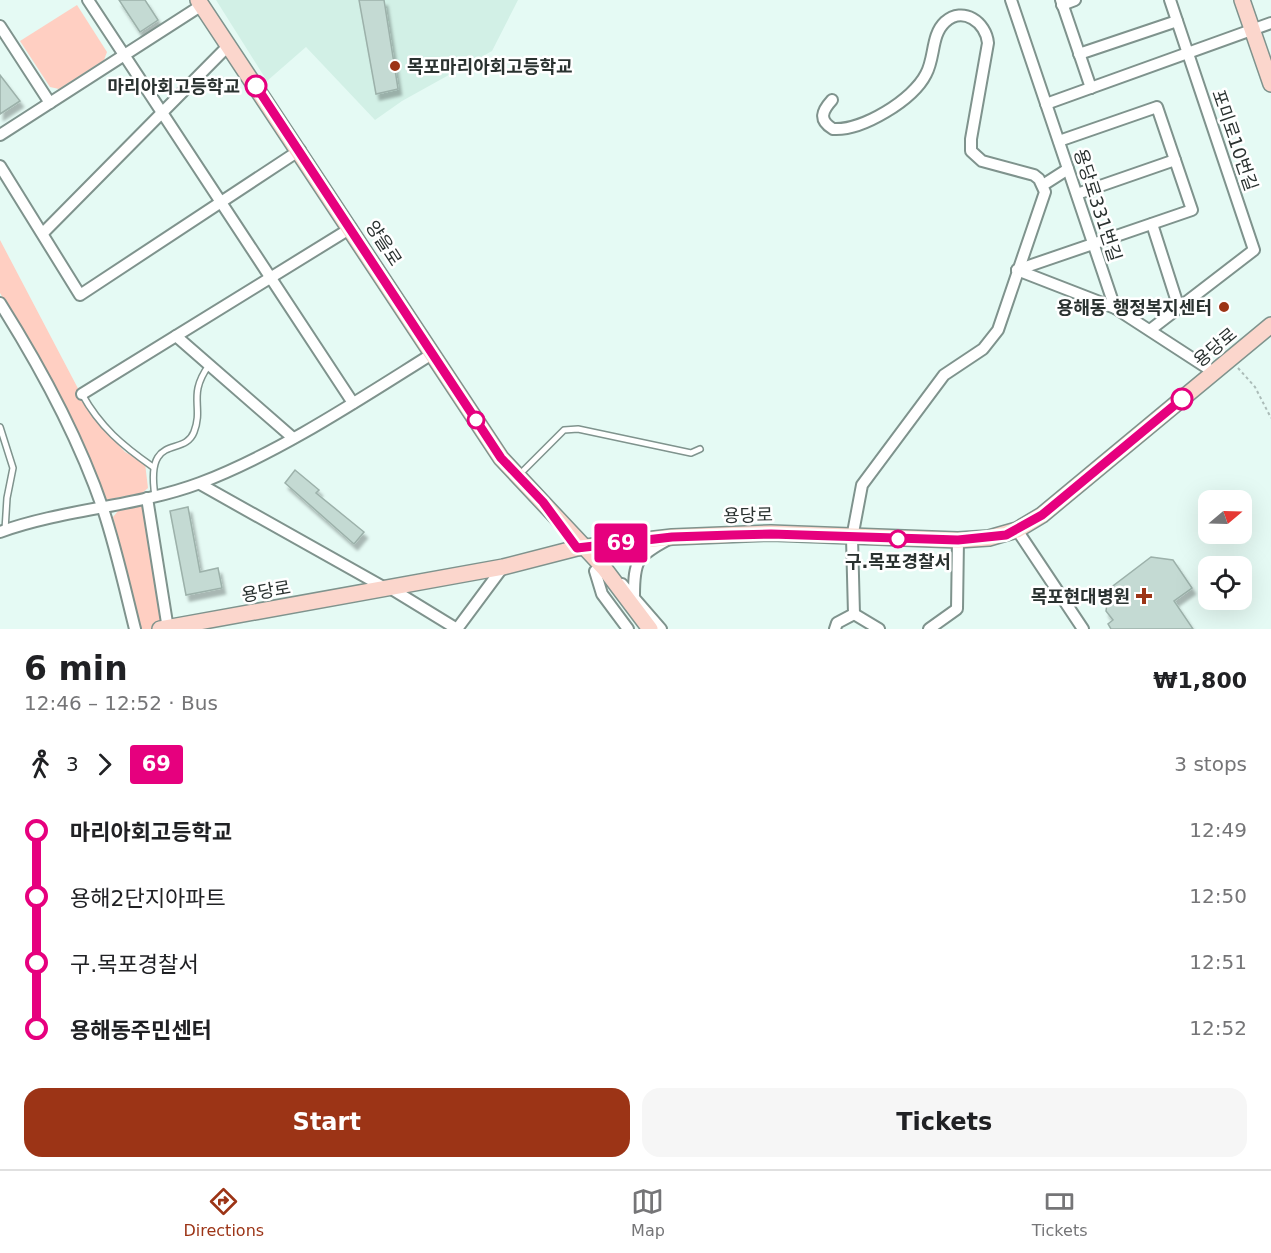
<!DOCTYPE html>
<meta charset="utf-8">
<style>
body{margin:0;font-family:"DejaVu Sans","Noto Sans KR",sans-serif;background:#f6f6f6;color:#202124;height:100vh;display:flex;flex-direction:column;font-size:22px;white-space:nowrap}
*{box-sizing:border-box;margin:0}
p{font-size:20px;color:#757577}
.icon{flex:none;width:33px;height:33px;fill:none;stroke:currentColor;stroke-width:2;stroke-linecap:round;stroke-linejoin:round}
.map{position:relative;height:629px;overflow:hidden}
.side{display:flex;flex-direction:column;background:#fff;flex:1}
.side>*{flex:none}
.badge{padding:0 12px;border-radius:4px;font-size:21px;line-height:39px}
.needle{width:39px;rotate:71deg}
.buttons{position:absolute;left:1198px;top:490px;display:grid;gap:12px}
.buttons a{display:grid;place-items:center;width:54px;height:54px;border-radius:12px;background:#fff;box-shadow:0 6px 24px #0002;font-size:30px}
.map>.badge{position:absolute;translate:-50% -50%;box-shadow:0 0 0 3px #fff}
.legs{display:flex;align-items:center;gap:9px;height:66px;padding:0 24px;font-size:20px}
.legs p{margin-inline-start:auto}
.headline{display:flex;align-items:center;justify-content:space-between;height:102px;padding:0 24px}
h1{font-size:33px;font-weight:600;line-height:45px}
.action{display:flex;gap:12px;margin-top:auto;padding:12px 24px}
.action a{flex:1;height:69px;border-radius:18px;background:#9c3416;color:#fff;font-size:24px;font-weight:600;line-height:69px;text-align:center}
.action a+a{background:#f6f6f6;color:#202124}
ul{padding:0 24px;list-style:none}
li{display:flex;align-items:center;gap:21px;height:66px;font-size:22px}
li i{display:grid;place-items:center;width:9px;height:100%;margin:0 8px;background:currentColor}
li i::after{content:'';width:15px;height:15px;margin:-8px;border:4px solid;border-radius:50%;background:#fff}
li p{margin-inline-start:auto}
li:first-child i{background:linear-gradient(#0000 50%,currentColor 0)}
li:last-child i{background:linear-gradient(currentColor 50%,#0000 0)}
.tabs{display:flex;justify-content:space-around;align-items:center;height:84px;border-top:2px solid #e0e0e0;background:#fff;font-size:16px;color:#757577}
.tabs a{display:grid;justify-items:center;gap:3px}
.tabs .selected{color:#9c3416}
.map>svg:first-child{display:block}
.built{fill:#d2f0e6}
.green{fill:#ffcfc2}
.building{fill:#c4dad3;stroke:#9cb1aa;stroke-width:1.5;filter:url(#shadow)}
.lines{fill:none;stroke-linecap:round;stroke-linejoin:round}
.lane-casing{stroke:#7f938d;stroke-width:8}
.street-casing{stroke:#7f938d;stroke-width:14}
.secondary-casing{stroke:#7f938d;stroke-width:18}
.path{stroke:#abbcb8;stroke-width:2;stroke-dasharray:3 3;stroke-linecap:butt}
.lane{stroke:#fff;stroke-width:5}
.street{stroke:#fff;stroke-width:10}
.secondary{stroke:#fbd6cc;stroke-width:15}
.line-1-casing{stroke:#fff;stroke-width:14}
.line-1{stroke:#e6007e;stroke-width:9}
.poi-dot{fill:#9c3416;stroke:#fff;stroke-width:2}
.stop-1-dot{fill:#fff;stroke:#e6007e;stroke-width:3}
.labels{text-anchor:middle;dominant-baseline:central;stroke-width:5;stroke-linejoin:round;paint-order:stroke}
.poi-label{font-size:18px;font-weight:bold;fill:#2a3230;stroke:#fff;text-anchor:end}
.stop-label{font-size:18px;font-weight:bold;fill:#2a3230;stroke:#fff;text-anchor:end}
.street-label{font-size:18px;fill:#2a3230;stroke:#fff}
</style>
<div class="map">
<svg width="1271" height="629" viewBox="0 0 1271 629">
<defs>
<filter id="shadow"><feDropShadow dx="3.5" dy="6" stdDeviation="1.5" flood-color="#0004"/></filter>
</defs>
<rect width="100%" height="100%" fill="#e5faf4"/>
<path class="built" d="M216,0H518L492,51L402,101L375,120L306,47L267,81Z"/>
<g class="green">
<path d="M77,5L107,52L104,60L59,89L50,87L20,41Z"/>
<path d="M0,240L93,417L125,452L145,463L148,488L142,493L105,500L42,365L0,293Z"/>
<path d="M142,506L167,629H141L113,517L118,511Z"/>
</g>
<g class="building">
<path d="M119,0H145L158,20L140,32Z"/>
<path d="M359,0H384L398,89L376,94Z"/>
<path d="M0,75L20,101L0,114Z"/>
<path d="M295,470L319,490L316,493L364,532L354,544L285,483Z"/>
<path d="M188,507L200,572L218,568L222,588L186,595L170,511Z"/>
<path d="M1151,557L1173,560L1192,588L1174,601L1193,629H1111L1108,624L1113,620L1106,611L1109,589Z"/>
</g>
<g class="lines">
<g class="lane-casing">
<g id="lane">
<path d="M82,394C100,427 123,446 153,467"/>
<path d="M0,427L13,468L7,498L5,530"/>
<path d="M519,475L564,430L578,429L691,453L700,449"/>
<path d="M155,496C145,431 184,458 194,432C204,406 187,396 209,365"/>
</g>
</g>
<g class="street-casing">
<g id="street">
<path d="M88,0L353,403"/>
<path d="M1011,0L1115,308L1215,373"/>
<path d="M1061,0L1091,88"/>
<path d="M1062,5L1075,0"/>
<path d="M0,26L50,103"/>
<path d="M1079,54L1177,21"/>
<path d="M832,100C822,111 818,120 833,129C862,131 913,100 926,74C935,58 931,35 945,22C963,6 986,22 988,43L971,139V151L982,161L1034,175L1039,179L1045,192L998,330L983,349L944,375L862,485L852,538L854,614L837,623L835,629"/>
<path d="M1046,104L1271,23"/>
<path d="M0,135L202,5"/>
<path d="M0,166L80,295L300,150"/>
<path d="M1043,185L1068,169"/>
<path d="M1077,194L1175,160"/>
<path d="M1152,224L1178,305"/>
<path d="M43,233L229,45"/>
<path d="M1017,270L1192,210L1157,107L1059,141"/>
<path d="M1017,270L1115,308"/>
<path d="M0,303C41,368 78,436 103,509C116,548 125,589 135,629"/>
<path d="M1150,330L1254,250L1170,0"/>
<path d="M176,336L293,438"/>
<path d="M82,394L351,228"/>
<path d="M200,484L387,589"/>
<path d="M147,498L168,629"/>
<path d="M1017,530L1083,629"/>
<path d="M0,532C63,509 136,507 200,483C279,453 360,399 432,354"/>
<path d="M595,571L602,594L628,629"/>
<path d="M622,584L661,629"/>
<path d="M390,588L457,629"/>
<path d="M634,595C634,561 637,556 667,540"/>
<path d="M854,614L879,629"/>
<path d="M457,629L503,567"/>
<path d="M929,629L957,609L958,540"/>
</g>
</g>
<g class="secondary-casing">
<g id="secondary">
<path d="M198,0L501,458L604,568L650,629"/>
<path d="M1242,0L1271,84"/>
<path d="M160,629L503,567L577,548L672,537L771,533L958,540L989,538L1017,530L1042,515L1271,325"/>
</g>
</g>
<path class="path" d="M1238,368L1255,387L1271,418"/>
<use href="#lane" class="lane"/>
<use href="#street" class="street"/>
<use href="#secondary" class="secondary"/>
</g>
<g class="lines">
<g class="line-1-casing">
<path id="line-1" d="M256,86L501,458L543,502L577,548L672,537L732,535L771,534L958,540L1006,535L1042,515L1182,399"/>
</g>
<use href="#line-1" class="line-1"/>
</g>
<g class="poi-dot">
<circle cx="395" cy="66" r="6"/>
<circle cx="1224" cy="307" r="6"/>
<path d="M1141 587h6v6h6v6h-6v6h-6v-6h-6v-6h6z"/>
</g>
<g class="stop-1-dot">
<circle cx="256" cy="86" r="10"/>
<circle cx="1182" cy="399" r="10"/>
<circle cx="476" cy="420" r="8"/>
<circle cx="898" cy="539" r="8"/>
</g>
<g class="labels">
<g class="poi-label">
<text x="407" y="66" text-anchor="start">목포마리아회고등학교</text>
<text x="1212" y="307">용해동 행정복지센터</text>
<text x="1130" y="596">목포현대병원</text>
</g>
<g class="stop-label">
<text x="240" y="86">마리아회고등학교</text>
<text x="898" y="561" text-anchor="middle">구.목포경찰서</text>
</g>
<g class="street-label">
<text transform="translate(1235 140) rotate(71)">포미로10번길</text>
<text transform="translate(1098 205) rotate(72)">용당로331번길</text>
<text transform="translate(384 243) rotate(57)">양을로</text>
<text transform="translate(1215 347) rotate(-40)">용당로</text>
<text transform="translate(748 515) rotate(-1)">용당로</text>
<text transform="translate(266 591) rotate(-10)">용당로</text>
</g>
</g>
</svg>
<div class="buttons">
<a><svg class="needle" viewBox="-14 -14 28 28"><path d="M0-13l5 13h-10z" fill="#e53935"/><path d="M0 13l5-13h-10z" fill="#757577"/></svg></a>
<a><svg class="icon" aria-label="locate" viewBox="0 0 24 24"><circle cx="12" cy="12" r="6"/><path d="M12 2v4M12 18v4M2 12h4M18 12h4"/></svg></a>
</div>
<b class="badge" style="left:621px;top:543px;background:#e6007e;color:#fff">69</b>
</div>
<section class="side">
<div class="headline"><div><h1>6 min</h1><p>12:46 – 12:52 · Bus</p></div><b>₩1,800</b></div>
<div class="legs"><svg class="icon" aria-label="walk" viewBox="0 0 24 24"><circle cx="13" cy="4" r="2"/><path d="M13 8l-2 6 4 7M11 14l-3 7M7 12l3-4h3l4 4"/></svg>3<svg class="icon" aria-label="forward" viewBox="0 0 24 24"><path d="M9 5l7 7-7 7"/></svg><b class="badge" style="background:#e6007e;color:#fff">69</b><p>3 stops</p></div>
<ul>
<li><i style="color:#e6007e"></i><b>마리아회고등학교</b><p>12:49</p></li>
<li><i style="color:#e6007e"></i><span>용해2단지아파트</span><p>12:50</p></li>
<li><i style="color:#e6007e"></i><span>구.목포경찰서</span><p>12:51</p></li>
<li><i style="color:#e6007e"></i><b>용해동주민센터</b><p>12:52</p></li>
</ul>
<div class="action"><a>Start</a><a>Tickets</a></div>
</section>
<nav class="tabs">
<a class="selected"><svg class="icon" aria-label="directions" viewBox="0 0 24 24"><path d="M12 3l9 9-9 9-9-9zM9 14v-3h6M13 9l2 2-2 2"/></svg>Directions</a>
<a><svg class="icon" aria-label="map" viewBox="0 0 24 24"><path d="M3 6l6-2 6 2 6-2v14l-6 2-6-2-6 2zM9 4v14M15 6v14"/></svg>Map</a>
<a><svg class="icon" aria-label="tickets" viewBox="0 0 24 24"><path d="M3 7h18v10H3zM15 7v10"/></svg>Tickets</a>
</nav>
